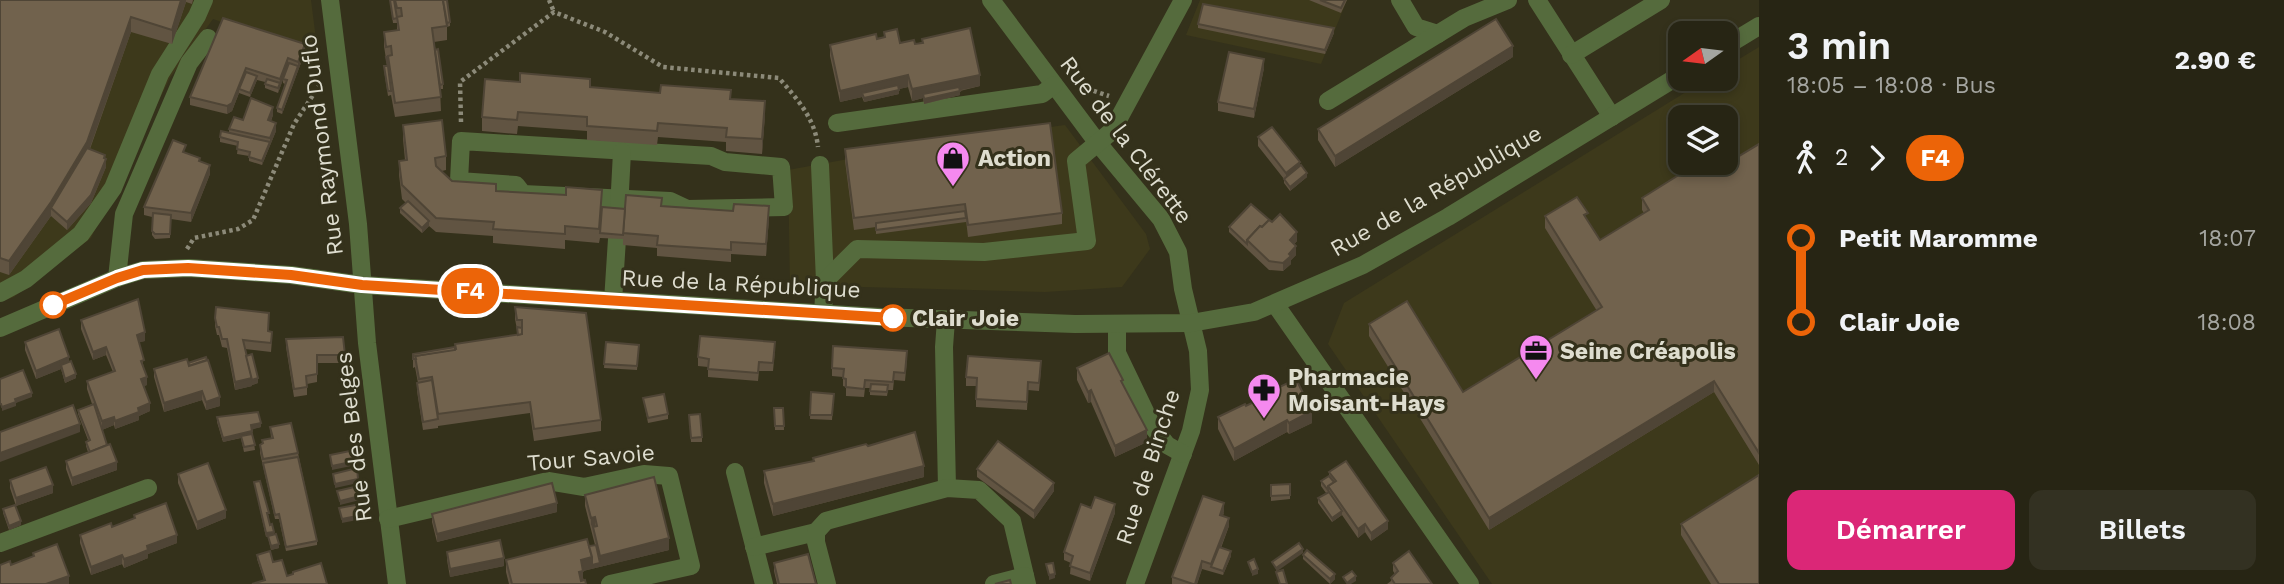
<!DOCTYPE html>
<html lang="fr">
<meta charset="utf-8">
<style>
body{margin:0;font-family:"Work Sans",sans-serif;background:#333122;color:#f1f3f6;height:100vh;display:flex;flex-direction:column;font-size:26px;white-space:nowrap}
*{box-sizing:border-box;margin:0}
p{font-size:23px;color:#a4a5a0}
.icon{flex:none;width:38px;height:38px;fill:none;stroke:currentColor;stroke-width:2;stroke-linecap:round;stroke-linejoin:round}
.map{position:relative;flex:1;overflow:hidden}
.panel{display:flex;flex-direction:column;background:#272514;width:525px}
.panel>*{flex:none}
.badge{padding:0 14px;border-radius:23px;font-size:24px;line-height:46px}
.needle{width:46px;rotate:256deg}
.fabs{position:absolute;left:1668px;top:21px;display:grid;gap:14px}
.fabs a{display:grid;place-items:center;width:70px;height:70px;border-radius:14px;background:#272514;box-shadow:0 4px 10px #0003,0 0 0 2px #434234;font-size:35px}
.map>.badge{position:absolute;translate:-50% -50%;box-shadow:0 0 0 4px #fff}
.legs{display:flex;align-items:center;gap:10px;height:77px;padding:0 28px;font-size:23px}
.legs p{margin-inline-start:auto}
.overview{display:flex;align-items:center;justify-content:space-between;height:119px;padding:0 28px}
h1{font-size:38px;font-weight:600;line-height:52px}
.primary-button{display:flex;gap:14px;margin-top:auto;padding:14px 28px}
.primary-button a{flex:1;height:80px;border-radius:14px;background:#db2777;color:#fff;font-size:28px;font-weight:600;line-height:80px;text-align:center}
.primary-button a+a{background:#333122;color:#f1f3f6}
ul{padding:0 28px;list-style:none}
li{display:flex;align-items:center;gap:24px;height:84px;font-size:26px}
li i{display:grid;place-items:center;width:10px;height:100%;margin:0 9px;background:currentColor}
li i::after{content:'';width:18px;height:18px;margin:-9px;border:5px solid;border-radius:50%;background:#272514}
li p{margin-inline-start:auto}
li:first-child i{background:linear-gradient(#0000 50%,currentColor 0)}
li:last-child i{background:linear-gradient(currentColor 50%,#0000 0)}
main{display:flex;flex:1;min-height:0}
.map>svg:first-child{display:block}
.built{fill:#3d391b;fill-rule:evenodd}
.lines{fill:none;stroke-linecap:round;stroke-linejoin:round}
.path{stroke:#8c8a79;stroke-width:4.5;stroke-dasharray:3.5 3.5;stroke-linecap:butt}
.minor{stroke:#556b3d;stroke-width:18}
.wall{fill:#615442}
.shaded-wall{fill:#4f4536}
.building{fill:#71624d;stroke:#4f4536;stroke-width:2}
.line-1-casing{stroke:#fff;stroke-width:16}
.line-1{stroke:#ec6408;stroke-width:10}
.stop-1-dot{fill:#fff;stroke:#ec6408;stroke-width:3.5}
.labels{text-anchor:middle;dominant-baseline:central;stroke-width:6;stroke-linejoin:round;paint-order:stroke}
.street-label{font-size:23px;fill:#deddcf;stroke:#34311b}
.poi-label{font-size:23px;font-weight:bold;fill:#deddcf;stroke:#34311b;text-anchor:start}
.stop-label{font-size:23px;font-weight:bold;fill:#deddcf;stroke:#34311b;text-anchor:start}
</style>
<main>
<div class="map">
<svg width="1759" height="584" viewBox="0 0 1759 584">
<rect width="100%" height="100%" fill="#34311b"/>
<g class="built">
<path d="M0,0H311L318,55L213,19L170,78L91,238L14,297L0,302Z"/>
<path d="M1200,0H1347L1321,64L1186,35Z"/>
<path d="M1759,47V584H1492L1328,344L1344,303L1707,79H1726V67ZM1680,117H1726V163H1680Z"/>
<path d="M1065,125L1146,234L1150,249L1122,287L1045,292L790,285L788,170L936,143Z"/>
</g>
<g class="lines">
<g class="path">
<path d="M549,0L554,12"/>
<path d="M1070,66L1088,89L1109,96"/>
<path d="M461,122L460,82L554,12L605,32L663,67L779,78C797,99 815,118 818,147"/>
<path d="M187,249L194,238L238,229L253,220L294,124L319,86"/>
</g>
<g class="minor">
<path d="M330,0L358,224L367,343L397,584"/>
<path d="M991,0L1097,142L1161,219L1178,252L1183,289L1198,351L1200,390L1191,431L1135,584"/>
<path d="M1400,0L1416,27L1438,34"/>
<path d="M1537,0L1612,117"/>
<path d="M1726,46L1759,26"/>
<path d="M1571,55L1661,0"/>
<path d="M1328,101L1464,18L1508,0"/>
<path d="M837,123L1042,94L1054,85"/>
<path d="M461,141L711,156L725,162L781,167L784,207L687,209L670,201L523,194L516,185L459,181Z"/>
<path d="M820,165L825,281L823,313"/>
<path d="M619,209L622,152"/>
<path d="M117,278L124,214L189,63L208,38"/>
<path d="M825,281L857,249L984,252L1087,241L1076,161L1112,131L1183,0"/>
<path d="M0,293L26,279L81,234L113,188L160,74L197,16L204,0"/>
<path d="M613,301L617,239"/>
<path d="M1275,304L1470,584"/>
<path d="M946,320L944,347L947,488"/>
<path d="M1117,324V353L1152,426L1167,445L1183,454"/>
<path d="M0,328L117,278L143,270L189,268L291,275L362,285L881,317L1075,324L1191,323L1254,312L1363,265L1448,217L1680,75"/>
<path d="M735,472L764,584"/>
<path d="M388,519L548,481L584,487L644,474L669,476L691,566L610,584"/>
<path d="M0,543L148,488"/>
<path d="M754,547L816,532"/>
<path d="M827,584L816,542V532L826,521L947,488L979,490L1012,521L1027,584"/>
<path d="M994,584L1025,576"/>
</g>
</g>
<g class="wall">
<path d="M0,0H193L192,4L186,2L172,44L131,32L90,149L105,159L106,167L91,203L67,230L51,216L9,275L0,272Z"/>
<path d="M390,0H447L450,22V26L447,27V40L434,42L443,84V89H440L441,111L395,117L391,95L388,96L384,70V66H387L384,46V32L397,30V23H393Z"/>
<path d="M1309,0H1347L1341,13Z"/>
<path d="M223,18L305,52L282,114L277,112V108L285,84L283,83V79L278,93L265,88V82L257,80L250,97L239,93L232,111L227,114L190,105V97Z"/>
<path d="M1198,24L1334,33L1325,54L1198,28Z"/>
<path d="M884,32L900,43L915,44L922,42V39L980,86L960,91V95L924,104L923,98L912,101L908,87L899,89V94L864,102L862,97L840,102L830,56V45L884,37Z"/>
<path d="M1513,57L1335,167L1318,140V129Z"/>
<path d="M1264,68L1254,118L1218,111V102Z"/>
<path d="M590,87L731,99L765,115L762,154L726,151V142L658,137L657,145L587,140V131L518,126L517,134L482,131V117Z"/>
<path d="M273,115L271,121L276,131L262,165L249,161V156L237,154L238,146L220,142V137L229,133V129L243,120Z"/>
<path d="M403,125L446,156V170L442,171L452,181L496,191L602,208L625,209L662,206L769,218L766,256L731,254V262L657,256V248L623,245V239L600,238L599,243L565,240V249L493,243V236L436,232L429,226L422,233L400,213V208L406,203L402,199L399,175V161L405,160L403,139Z"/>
<path d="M1258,137L1300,166L1307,177L1290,191L1284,183V179L1258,146Z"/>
<path d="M1759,144V465L1714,392L1489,530L1369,336V324L1463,392L1597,311L1545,228V216L1588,221L1600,240L1644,213L1642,210V198L1734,159Z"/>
<path d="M845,149L1062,213V224L968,237L966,220V222L876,234V227L854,230L845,161Z"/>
<path d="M186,153L200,162L210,174L191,222L171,219L170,238L155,239L152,235V217L144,215V207Z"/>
<path d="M1272,222L1297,241L1294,244L1296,255L1291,260V264L1283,271L1269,270L1229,232V227Z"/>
<path d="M515,307L601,420V431L534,441L530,413L438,426V428L423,430L417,391V383H418L415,367L413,368V354L455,347L518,335L515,319Z"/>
<path d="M215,318L269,321L268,331L272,340L271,352L245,349L246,356L258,383L252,385V386L235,390L227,348L222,347L219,335H217L215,326Z"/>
<path d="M81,320L145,341L139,342L147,385L144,386L150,411L139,416V420L115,429L114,425L102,430L117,470L72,486L66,469V461L88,452L86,446V442L88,440L78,414V410L92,404L87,389V381L113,372L106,355L93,360L81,329Z"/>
<path d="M286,339L345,355V363H317V382L307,384V395L294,397L286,347Z"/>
<path d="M25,342L69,361L76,378L65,383L61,369L36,379L25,350Z"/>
<path d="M606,342L639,345L637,370L604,368Z"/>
<path d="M775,350L773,371H759L758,381L708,377V367L698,366V357Z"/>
<path d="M907,360L905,381L894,380L893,390H888L887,396L870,395V388H865L864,397L846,396V387L843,386V377L832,376V368Z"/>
<path d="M188,363L220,406L206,410L202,400L164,412L154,377V369Z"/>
<path d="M1077,368L1123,385L1147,442L1115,457L1091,402L1088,403L1077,380Z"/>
<path d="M1041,369L1039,391L1028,390L1027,410L976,407V386H966V377Z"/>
<path d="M811,392L834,394L832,420L810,419Z"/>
<path d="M1269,392L1312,423L1289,434L1287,432L1234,461L1218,429V417L1246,406L1269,394Z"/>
<path d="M643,398L668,414V419L648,423Z"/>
<path d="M774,408H783L784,430H775Z"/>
<path d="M217,417L261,427L252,429L255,450L244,452L241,438L223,442L217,422Z"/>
<path d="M689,419L702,437V442H691Z"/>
<path d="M270,427L298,453L317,541V545L286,551L279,519H275L260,453V445L271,438Z"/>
<path d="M868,446L924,477L773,516L764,483V471L813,461V458Z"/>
<path d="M977,469L1054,491L1034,519L977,477Z"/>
<path d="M1329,472L1388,529L1371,541L1365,532L1358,538L1342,515L1332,522L1318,503V498L1326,493L1321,486V481L1329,476Z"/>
<path d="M178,474L226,518L197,530L178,483Z"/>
<path d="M10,480L53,493L16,506L10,488Z"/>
<path d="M254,482L269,517L268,518L270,525L279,548L271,550L268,537H266Z"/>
<path d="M1290,484V499L1271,501V485Z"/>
<path d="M585,495L669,550L583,571V578L586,584H509L506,572V560L595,545L585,506Z"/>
<path d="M1091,508L1115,513L1090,581L1070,574L1071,563L1064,560V552Z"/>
<path d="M3,509L21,525L9,530L3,513Z"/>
<path d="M557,512L437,542L432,522V514Z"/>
<path d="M1224,512L1223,516L1229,526L1221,548L1231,556L1223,575L1202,569L1197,584H1172V577Z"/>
<path d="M134,515L177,543L148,554V558L124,568L122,564L91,575L80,543V535L112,527L134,519Z"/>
<path d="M1681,524L1759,584H1711L1681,535Z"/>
<path d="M447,552L504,566L450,577L447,560Z"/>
<path d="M257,555L273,562L287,576L264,580L257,559Z"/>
<path d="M1303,555L1335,579L1330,584L1303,559Z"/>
<path d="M774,563L816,584H777L774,571Z"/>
<path d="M1393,563L1432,584H1387L1391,581V578L1395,574L1393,571Z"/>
</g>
<g class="shaded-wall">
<path d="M181,0H186V2L172,44V30Z"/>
<path d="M131,17V32L87,156L51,208V216L9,275V261Z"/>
<path d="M1334,28V33L1325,54V50Z"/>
<path d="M305,44V52L282,114V110L298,66V62Z"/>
<path d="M1513,46V57L1335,167V156Z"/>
<path d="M288,58V67L278,93L280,79Z"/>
<path d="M1264,59V68L1254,118V109Z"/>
<path d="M246,68V77L239,89V93L232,111L227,114V106Z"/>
<path d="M908,75V87L863,97L862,93V97L840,102V91Z"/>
<path d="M980,75V86L924,98L923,94V98L912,101V89Z"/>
<path d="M257,76V80L250,97V93Z"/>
<path d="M899,90V94L864,102V98Z"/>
<path d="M960,91V95L924,104V99Z"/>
<path d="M765,101V115L762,154V139Z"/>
<path d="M273,107V115L268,128V120Z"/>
<path d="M276,123V131L262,165V161L270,142V138Z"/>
<path d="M105,155L106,167L91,203L67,230V222Z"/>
<path d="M1300,162V171L1286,181V173Z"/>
<path d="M210,165V174L191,222V213Z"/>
<path d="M1307,173V177L1290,191V187Z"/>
<path d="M769,206V218L766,256V244Z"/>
<path d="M429,221V226L422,233V228Z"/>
<path d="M1297,232V241L1290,249V240Z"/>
<path d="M1296,246V255L1291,260V264L1283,271V263L1289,254Z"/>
<path d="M145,332V341L137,343V335Z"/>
<path d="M106,347V355L93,360V352Z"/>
<path d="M69,357V366L61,365V369L36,379V371Z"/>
<path d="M76,374V378L65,383V379Z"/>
<path d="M147,377V385L141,387V379Z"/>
<path d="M252,378H258V383L252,385V386L235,390V382Z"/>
<path d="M1714,381V392L1489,530V518Z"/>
<path d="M1091,390V402L1088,403V392Z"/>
<path d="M202,391V400L164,412V403Z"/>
<path d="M32,393V397L16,403V406L2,411V407L15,399Z"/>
<path d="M220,397V406L206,410V402Z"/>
<path d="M150,403V411L139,416V420L115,429V421L138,408Z"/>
<path d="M1312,411V423L1289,434V423Z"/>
<path d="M114,417V425L102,430V421Z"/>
<path d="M1287,420V432L1234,461V449Z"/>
<path d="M261,423V427L251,430V425Z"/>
<path d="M80,424V432L0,462V453Z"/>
<path d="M1147,430V442L1115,457V446Z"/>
<path d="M252,431V435L223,442V438Z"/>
<path d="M356,461V465L332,470V466Z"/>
<path d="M117,462V470L72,486V478Z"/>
<path d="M924,466V477L773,516V504Z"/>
<path d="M358,479V483L335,488V484Z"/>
<path d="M1054,483V491L1034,519V511Z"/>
<path d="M53,485V493L16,506V498Z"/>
<path d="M360,496V500L340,505V501Z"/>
<path d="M557,503V512L437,542V534Z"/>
<path d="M1224,503V512L1220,523V515Z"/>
<path d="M1115,504V513L1090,581V573Z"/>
<path d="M226,510V518L197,530V522Z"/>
<path d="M1342,511V515L1332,522V518Z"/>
<path d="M362,515V519L342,523V519Z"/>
<path d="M595,517V529L591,525V518Z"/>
<path d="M1229,518V526L1213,567H1211V572V564Z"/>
<path d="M21,521V525L9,530V526Z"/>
<path d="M1388,521V529L1371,541V533Z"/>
<path d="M1365,524V532L1358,538V529Z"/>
<path d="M274,532V536L266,537V533Z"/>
<path d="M177,535V543L148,554V558L124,568V559L147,546Z"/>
<path d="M669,538V550L583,571V582L579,580L581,560L592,557L600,563V556Z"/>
<path d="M279,544V548L271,550V546Z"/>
<path d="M1303,549V553L1276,572V568Z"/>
<path d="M1231,551V556L1223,575V571Z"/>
<path d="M122,555V564L91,575V567Z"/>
<path d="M504,558V566L450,577V569Z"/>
<path d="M1202,561V569L1197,584H1195Z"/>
<path d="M1258,569V574L1252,576V572Z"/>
<path d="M1055,574V578L1049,580V575Z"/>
<path d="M1335,574V579L1330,584V579Z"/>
<path d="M69,576V584H46Z"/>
<path d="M1356,576V581L1351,584H1347V583Z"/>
</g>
<g class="building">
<path d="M0,0H181L172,30L131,17L87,142L51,202L9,261L0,258Z"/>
<path d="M390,0H394L397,18L393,19Z"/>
<path d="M395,0H443L447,26L432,28L441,97L395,103L388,56L392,55L391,46L386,47L384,32L399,30L397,17L402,16L401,8H397Z"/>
<path d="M443,0H447L450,22L447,23Z"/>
<path d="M1320,0H1345L1341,8Z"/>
<path d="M1203,4L1334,28L1325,50L1198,24Z"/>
<path d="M223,18L305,44L298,62L288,58L280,79L246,68L232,103L227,106L190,97Z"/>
<path d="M1496,19L1513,46L1335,156L1318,129Z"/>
<path d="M970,28L980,75L912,89L908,75L840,91L830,45L876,34L877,39L885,37L884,32L897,29L900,43L914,40L915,44L923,43L922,39Z"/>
<path d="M438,49L443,84L440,85L435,50Z"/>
<path d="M1229,52L1264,59L1254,109L1218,102Z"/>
<path d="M386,57H388V66L391,91H388L384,66H388Z"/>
<path d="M289,63L298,66L282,110L277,108L287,80L283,79Z"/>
<path d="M246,72L257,76L250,93L239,89Z"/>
<path d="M520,73L590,79V87L660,93L661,85L731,90L730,99L765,101L762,139L726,137L727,128L658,123L657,131L587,126V117L518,112L517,120L482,117L485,79L520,82Z"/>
<path d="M267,79L280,83L278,88L265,84Z"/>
<path d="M898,85L899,90L864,98L862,93Z"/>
<path d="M959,87L960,91L924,99L923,94Z"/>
<path d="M251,98L273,107L268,120L276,123L270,138L229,129L234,117L243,120Z"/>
<path d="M442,120L446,156L435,158L436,166L452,181L496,184V191L566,195V187L602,190L599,229L565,226V234L493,229L494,222L436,218L402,185L399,161L407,160L403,125Z"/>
<path d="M1050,123L1062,213L968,225L965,204L854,218L845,149Z"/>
<path d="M1272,127L1300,162L1286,173L1258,137Z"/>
<path d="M221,131L270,142L262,161L249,157L250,152L237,149L238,142L220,137Z"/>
<path d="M173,140L186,145L183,152L200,158L199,161L210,165L191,213L144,207Z"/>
<path d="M1759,144V453L1714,381L1489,518L1369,324L1407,301L1463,392L1602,307L1545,216L1577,197L1588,213L1584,215L1600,240L1649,210L1642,198L1698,163H1726V145L1734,159Z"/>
<path d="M87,148L105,155L104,158L106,159L91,195L67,222L51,208Z"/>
<path d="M1301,165L1307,173L1290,187L1284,179Z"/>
<path d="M626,195L662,198L661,206L733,211L734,204L769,206L766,244L731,242V250L657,245L658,236L623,233Z"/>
<path d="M408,201L429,221L422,228L400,208Z"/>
<path d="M1251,204L1272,222L1269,220L1262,227L1260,226L1247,240V244L1229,227Z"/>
<path d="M602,207L625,209L623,235L600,233Z"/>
<path d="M965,211L966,218L876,230V223Z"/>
<path d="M153,213L171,215L170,234H155L152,231Z"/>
<path d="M1280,214L1297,232L1290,240L1296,246L1289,254L1291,256L1283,263L1269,261L1247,240L1260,226L1262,227L1269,220L1272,222Z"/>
<path d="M138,299L145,332L137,335L144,360L141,361L147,377L141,379L150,403L138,408L139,412L115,421L114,417L102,421L87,381L115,371L106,347L93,352L81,320Z"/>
<path d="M216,307L269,313L268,331L272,332L271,343L243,340L252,378L235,382L227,339H222L219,327H217L215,318Z"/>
<path d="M515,307L586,313L601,420L534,429L530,402L438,414L432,377L419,379L415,356L456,349L455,344L522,334V320H517Z"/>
<path d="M517,327L522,328V334L518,335Z"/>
<path d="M59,329L69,357L36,371L25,342Z"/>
<path d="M700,336L775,342L773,363L759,362L758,373L708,369L709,359L698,357Z"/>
<path d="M343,337L345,355H317V374L306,376L307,387L294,389L286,339Z"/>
<path d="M606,342L639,345L637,366L604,364Z"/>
<path d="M833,346L907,351L905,373L894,372L893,382L865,380L864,389L846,387V379L843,378L844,369L832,368Z"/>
<path d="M455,347V350L415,356L416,359H413V354Z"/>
<path d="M1109,353L1123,380L1121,381L1147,430L1115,446L1091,390L1088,392L1077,368Z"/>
<path d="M252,354L258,378L252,380L246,356Z"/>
<path d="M968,356L1041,361L1039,383L1028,382L1027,402L976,399L977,378L966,377Z"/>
<path d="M206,357L207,360L189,366L188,363Z"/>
<path d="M187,359L189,366L208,360L220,397L206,402L202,391L164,403L154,369Z"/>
<path d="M71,361L76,374L65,379L61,365Z"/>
<path d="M23,370L32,393L15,399L16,402L2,407L1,404H0V379Z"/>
<path d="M1296,379L1312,411L1289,423L1287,420L1234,449L1218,417L1245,404L1246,406L1270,394L1269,392Z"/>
<path d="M432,380L438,419L423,422L417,383Z"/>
<path d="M871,384L888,385L887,392L870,391Z"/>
<path d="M811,392L834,394L832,415H810Z"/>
<path d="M664,394L668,414L648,418L643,398Z"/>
<path d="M94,404L107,445L90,452L86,442L90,440L78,410Z"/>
<path d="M73,405L80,424L0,453V432Z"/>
<path d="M774,408H783L784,426H775Z"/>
<path d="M258,412L261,423L251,425L252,431L223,438L217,417Z"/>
<path d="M700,414L702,437L691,438L689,415Z"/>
<path d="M291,423L298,453L263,459L260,445L263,443L262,440L273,438L270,427Z"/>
<path d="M915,432L924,466L773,504L764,471L814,461L813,458L866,444L868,446Z"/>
<path d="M252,434L255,445L244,447L241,436Z"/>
<path d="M998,441L1054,483L1034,511L977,469Z"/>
<path d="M110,444L117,462L72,478L66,461Z"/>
<path d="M355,450L356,461L332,466L330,455Z"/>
<path d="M298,457L317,541L286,547L279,514L275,515L263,463Z"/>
<path d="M1346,461L1388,521L1371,533L1365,524L1358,529L1328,486L1336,481L1329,472Z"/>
<path d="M208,463L226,510L197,522L178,474Z"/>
<path d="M46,467L53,485L16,498L10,480Z"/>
<path d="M357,468L358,479L335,484L333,474Z"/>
<path d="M1759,475V584H1719L1681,524Z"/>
<path d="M1329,476L1334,482L1328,486V490L1321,481Z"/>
<path d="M654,477L669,538L600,556L593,527L597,526L595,517L591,518L585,495Z"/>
<path d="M260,481L269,513H267L270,525L272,524L274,532L266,533L254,482Z"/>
<path d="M552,483L557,503L437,534L432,514Z"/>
<path d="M1290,484V495L1271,496V485Z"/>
<path d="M359,486L360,496L340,501L337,491Z"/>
<path d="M1329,492L1342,511L1332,518L1318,498Z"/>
<path d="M1203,496L1224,503L1220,515L1229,518L1211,564L1202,561L1195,584H1193L1172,577Z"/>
<path d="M1095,497L1115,504L1090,573L1070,566L1073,556L1064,552L1081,504L1091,508Z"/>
<path d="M166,503L177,535L147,546L148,550L136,555L124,559L122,555L91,567L80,535L111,523L112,527L135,518L134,515Z"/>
<path d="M361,504L362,515L342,519L339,508Z"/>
<path d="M15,505L21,521L9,526L3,509Z"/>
<path d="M276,534L279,544L271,546L268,536Z"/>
<path d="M587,539L592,557L581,560L583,571L579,572L581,581L585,580L586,584H512L506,560Z"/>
<path d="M500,540L504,558L450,569L447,552Z"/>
<path d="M1299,543L1303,549L1276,568L1272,562Z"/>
<path d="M57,544L69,576L46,584H0V565L10,561L11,565L34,556L33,553Z"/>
<path d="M596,545L600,563L592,565V557L589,546Z"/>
<path d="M1219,547L1231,551L1223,571L1211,567Z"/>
<path d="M1307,550L1335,574L1330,579L1303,555Z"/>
<path d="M270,551L273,562L282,560L287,576L293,574V572L321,563L327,584H252L265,580L257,555Z"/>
<path d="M1409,551L1432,584H1395L1391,578L1398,571L1393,563Z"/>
<path d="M808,554L816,584H779L774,563Z"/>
<path d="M1254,559L1258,569L1252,572L1248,562Z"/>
<path d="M1053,563L1055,574L1049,575L1046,564Z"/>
<path d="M1283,570L1287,584H1280L1276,572Z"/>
<path d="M1352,571L1356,576L1347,583L1343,577Z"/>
<path d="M1010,580L1011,584H995Z"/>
</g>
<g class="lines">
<g class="line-1-casing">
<path id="line-1" d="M53,305L117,278L143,270L188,268L291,275L362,285L893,318"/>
</g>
<use href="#line-1" class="line-1"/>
</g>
<defs>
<g id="shop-pin" transform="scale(1.75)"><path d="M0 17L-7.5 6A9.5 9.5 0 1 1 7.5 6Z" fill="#f589ef" stroke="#34311b"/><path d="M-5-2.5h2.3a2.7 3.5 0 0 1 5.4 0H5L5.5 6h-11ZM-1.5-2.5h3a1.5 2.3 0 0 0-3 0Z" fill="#111"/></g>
<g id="office-pin" transform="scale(1.75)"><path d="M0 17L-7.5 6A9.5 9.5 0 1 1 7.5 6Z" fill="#f589ef" stroke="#34311b"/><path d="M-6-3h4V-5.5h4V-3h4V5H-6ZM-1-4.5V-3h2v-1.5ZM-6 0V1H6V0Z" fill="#111"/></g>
<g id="pharmacy-pin" transform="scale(1.75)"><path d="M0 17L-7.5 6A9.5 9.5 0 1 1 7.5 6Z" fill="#f589ef" stroke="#34311b"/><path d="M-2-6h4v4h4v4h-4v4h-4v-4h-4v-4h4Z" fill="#111"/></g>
</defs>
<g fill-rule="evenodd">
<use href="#shop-pin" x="953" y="158"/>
<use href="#office-pin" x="1536" y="351"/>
<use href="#pharmacy-pin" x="1264" y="390"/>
</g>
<g class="stop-1-dot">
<circle cx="53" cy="305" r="12"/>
<circle cx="893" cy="318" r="12"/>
</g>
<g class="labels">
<g class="street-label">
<text transform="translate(1126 140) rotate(53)">Rue de la Clérette</text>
<text transform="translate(322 145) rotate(-97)">Rue Raymond Duflo</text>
<text transform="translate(1436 191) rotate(-30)">Rue de la République</text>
<text transform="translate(741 284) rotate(3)">Rue de la République</text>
<text transform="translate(354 437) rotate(-97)">Rue des Belges</text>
<text transform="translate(591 458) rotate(-5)">Tour Savoie</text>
<text transform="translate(1148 467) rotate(-72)">Rue de Binche</text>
</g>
<g class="poi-label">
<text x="978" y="158">Action</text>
<text x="1560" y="351">Seine Créapolis</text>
<text x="1288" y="377">Pharmacie<tspan x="1288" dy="26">Moisant-Hays</tspan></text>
</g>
<g class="stop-label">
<text x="912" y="318">Clair Joie</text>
</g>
</g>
</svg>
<div class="fabs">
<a><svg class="needle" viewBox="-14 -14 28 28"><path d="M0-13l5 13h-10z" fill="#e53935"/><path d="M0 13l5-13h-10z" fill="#a4a5a0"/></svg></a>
<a><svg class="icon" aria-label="layers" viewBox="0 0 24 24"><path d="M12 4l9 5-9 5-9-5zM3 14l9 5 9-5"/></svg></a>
</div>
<b class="badge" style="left:470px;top:291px;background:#ec6408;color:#fff">F4</b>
</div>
<section class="panel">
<div class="overview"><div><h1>3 min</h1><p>18:05 – 18:08 · Bus</p></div><b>2.90 €</b></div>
<div class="legs"><svg class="icon" aria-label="walk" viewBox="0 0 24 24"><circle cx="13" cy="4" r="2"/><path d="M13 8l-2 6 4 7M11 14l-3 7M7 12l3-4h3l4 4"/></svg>2<svg class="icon" aria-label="forward" viewBox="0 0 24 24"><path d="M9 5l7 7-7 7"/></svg><b class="badge" style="background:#ec6408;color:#fff">F4</b></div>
<ul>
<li><i style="color:#ec6408"></i><b>Petit Maromme</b><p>18:07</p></li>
<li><i style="color:#ec6408"></i><b>Clair Joie</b><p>18:08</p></li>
</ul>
<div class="primary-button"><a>Démarrer</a><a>Billets</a></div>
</section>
</main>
